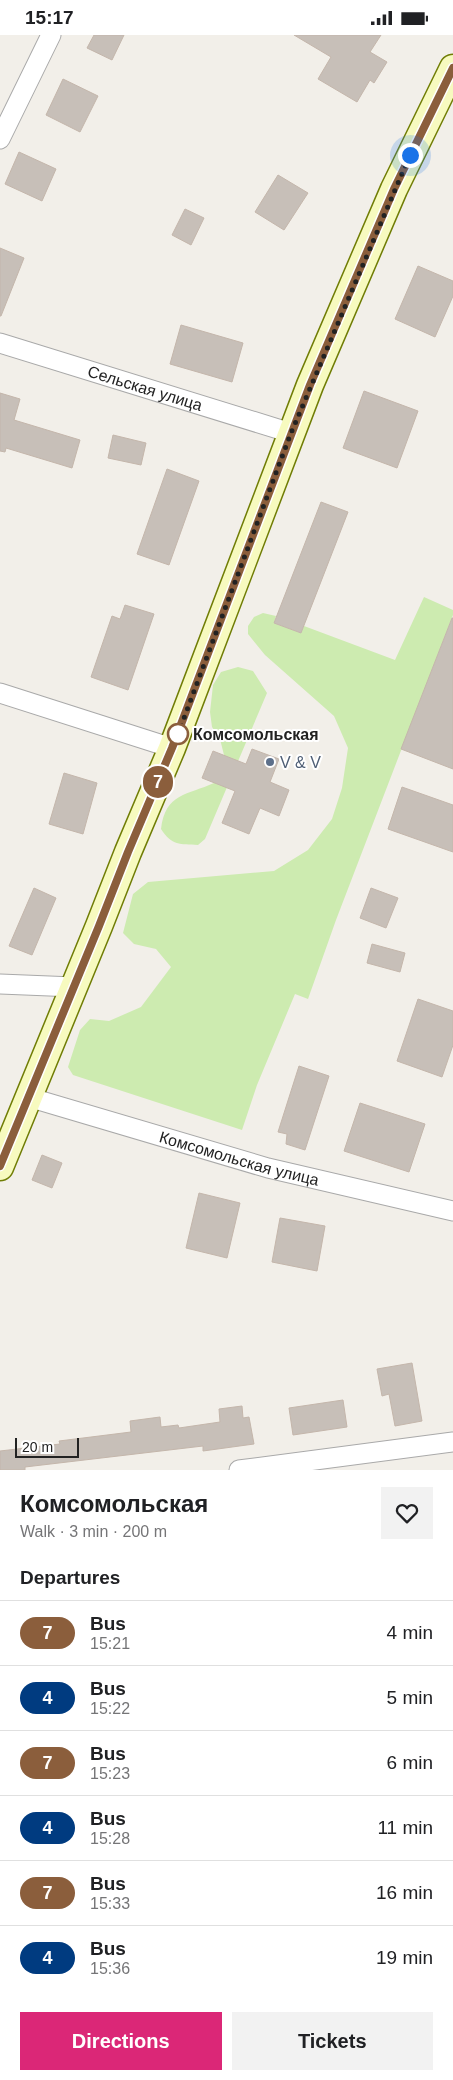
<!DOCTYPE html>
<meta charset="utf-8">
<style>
body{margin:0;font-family:Arial,sans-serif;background:#f2f2f2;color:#202124;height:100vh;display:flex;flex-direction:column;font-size:19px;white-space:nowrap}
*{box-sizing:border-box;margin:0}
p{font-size:16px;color:#757577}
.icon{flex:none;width:28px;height:28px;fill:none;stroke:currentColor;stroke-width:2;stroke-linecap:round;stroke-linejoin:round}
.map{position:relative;height:1435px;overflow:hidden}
.sheet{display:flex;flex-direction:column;background:#fff;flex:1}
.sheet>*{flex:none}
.badge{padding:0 10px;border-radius:16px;font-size:18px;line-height:32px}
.scale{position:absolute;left:15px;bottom:12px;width:64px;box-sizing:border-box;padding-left:5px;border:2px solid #222;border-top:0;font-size:14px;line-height:18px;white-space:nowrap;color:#222;-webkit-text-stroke:4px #fff;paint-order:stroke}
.you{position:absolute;width:25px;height:25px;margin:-12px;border:4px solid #fff;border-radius:50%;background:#1a73e8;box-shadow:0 0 0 8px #1a73e833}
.map>.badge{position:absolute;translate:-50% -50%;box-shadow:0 0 0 2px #fff}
h2{padding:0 20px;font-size:19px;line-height:45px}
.round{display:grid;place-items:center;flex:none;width:52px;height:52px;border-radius:0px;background:#f2f2f2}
.headline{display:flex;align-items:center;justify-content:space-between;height:85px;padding:0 20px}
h1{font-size:24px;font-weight:600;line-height:38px}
.cta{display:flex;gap:10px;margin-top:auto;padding:10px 20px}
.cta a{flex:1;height:58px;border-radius:0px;background:#db2777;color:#fff;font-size:20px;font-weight:600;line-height:58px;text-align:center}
.cta a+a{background:#f2f2f2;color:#202124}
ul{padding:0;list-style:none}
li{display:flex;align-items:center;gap:15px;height:65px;padding:0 20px;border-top:1px solid #e0e0e0}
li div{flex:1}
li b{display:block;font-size:19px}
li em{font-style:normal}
li .badge{min-width:55px;font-weight:700;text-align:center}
.status{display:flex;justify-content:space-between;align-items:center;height:35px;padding:0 25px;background:#fff;direction:ltr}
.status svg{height:14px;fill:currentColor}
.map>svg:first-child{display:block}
.grass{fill:#cdebb0}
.building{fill:#c7bfb8;stroke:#c4b6ab}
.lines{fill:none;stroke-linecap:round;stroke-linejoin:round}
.minor-casing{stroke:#a9a9a9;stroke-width:21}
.secondary-casing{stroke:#707d05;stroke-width:29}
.minor{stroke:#fff;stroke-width:19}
.secondary{stroke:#f7fabf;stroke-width:26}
.line-casing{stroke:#fff;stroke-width:11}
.line{stroke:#8b5e3c;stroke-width:8}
.walk{stroke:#222;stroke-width:5;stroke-dasharray:0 9}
.stop-dot{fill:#fff;stroke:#8b5e3c;stroke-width:2.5}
.service-dot{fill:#5c6f8a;stroke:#fff;stroke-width:2}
.labels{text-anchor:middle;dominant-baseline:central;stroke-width:4;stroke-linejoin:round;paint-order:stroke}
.street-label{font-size:16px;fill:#222;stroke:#fff}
.stop-label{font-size:16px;font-weight:bold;fill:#222;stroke:#fff;text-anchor:start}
.service-label{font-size:16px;fill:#4e5e75;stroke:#fff;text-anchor:start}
</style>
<div class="status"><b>15:17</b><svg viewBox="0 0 49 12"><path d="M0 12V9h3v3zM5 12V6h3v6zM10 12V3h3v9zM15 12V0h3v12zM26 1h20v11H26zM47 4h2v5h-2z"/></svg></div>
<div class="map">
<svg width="453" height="1435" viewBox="0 0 453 1435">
<rect width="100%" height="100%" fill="#f2efe9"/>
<g class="grass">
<path d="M424,562L453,575V580L336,885L308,964L295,959L257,1050L242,1095L73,1040L68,1032L80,995L90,984L109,986L141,972L171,932L156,914L134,909L123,898L133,859L148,847L274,836L308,815L332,784L342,753L348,713L334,681L265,620L248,599V591L254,582L263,578L276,581L274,588L301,598L304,591L395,625Z"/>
<path d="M238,632L253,636L267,658L205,804L198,810C180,809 172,811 161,794C165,758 188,760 214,748L224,720L220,704L212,692L210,677L213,650L221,637Z"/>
</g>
<g class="building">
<path d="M94,0H124L112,25L87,13Z"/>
<path d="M294,0H381L370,17L387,27L374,48L370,45L357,67L318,44L331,22Z"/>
<path d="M63,44L98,61L80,97L46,80Z"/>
<path d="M19,117L56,134L42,166L5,149Z"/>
<path d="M278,140L308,158L284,195L255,177Z"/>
<path d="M185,174L204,183L191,210L172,200Z"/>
<path d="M0,213L24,223L1,281H0Z"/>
<path d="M418,231L453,246V261L435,302L395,284Z"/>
<path d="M181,290L243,308L232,347L170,329Z"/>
<path d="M364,356L418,376L397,433L343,413Z"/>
<path d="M0,358L20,364L14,385L80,405L72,433L6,413L5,417L0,416Z"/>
<path d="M113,400L146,408L141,430L108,423Z"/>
<path d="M167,434L199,446L169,530L137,519Z"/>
<path d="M321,467L348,477L301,598L274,588Z"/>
<path d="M125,570L154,579L128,655L91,642L112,581L120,584Z"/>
<path d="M452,583H453V734L401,714Z"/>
<path d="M252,714L279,724L270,747L289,755L279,781L260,773L249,799L222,788L235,756L202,743L213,716L246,729Z"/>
<path d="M64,738L97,748L83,799L49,789Z"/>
<path d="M402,752L453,770V817L388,794Z"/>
<path d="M34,853L56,863L32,920L9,911Z"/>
<path d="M371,853L398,863L386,893L360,883Z"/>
<path d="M372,909L405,918L400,937L367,928Z"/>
<path d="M418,964L453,976V1010L442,1042L397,1026Z"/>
<path d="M299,1031L329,1041L305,1115L286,1109L287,1099L278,1097Z"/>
<path d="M360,1068L425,1089L409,1137L344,1116Z"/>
<path d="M42,1120L62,1128L52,1153L32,1145Z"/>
<path d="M199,1158L240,1168L227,1223L186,1213Z"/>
<path d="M280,1183L325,1191L317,1236L272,1227Z"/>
<path d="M412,1328L422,1386L395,1391L389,1359L382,1361L377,1334Z"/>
<path d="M343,1365L347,1392L293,1400L289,1373Z"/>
<path d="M242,1371L243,1383L249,1382L254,1409L203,1416V1411L25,1432V1435H0V1416L60,1409L59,1406L131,1397L130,1386L160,1382L161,1392L178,1390L179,1393L220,1387L219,1374Z"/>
</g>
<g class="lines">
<g class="minor-casing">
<g id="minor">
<path d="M0,104L51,0"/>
<path id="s1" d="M0,308L291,398"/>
<path d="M0,658L172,713"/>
<path d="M0,949L74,952"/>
<path id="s2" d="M28,1062L268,1133L453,1176"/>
<path d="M239,1435L453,1407"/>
</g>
</g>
<g class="secondary-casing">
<path id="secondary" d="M0,1132L99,891L128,817L172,713L310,350L394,154L453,33"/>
</g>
<use href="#minor" class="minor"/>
<use href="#secondary" class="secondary"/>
</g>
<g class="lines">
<g class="line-casing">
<path id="line" d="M0,1131L99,891L128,817L172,713L310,350L394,154L453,33"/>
</g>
<use href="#line" class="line"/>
<path class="walk" d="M178,699L291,398L410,120"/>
</g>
<circle class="stop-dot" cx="178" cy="699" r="10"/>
<circle class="service-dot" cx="270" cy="727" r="5"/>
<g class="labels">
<g class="street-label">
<text stroke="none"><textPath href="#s1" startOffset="152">Сельская улица</textPath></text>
<text stroke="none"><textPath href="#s2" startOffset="220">Комсомольская улица</textPath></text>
</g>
<g class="stop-label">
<text x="193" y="699">Комсомольская</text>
</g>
<g class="service-label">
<text x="280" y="727">V &amp; V</text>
</g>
</g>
</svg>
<div class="scale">20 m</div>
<div class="you" style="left:410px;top:120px"></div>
<b class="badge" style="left:158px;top:747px;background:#8b5e3c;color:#fff">7</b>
</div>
<section class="sheet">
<div class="headline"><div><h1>Комсомольская</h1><p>Walk · 3 min · 200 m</p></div><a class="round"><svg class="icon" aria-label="heart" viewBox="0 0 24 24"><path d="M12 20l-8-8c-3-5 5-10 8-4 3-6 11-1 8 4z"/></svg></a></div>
<h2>Departures</h2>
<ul>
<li><span class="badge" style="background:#8b5e3c;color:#fff">7</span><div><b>Bus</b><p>15:21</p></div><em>4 min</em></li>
<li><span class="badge" style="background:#003b80;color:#fff">4</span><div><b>Bus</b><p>15:22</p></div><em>5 min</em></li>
<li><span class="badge" style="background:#8b5e3c;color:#fff">7</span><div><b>Bus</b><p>15:23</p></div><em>6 min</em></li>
<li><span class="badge" style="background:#003b80;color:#fff">4</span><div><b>Bus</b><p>15:28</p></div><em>11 min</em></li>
<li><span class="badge" style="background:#8b5e3c;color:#fff">7</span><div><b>Bus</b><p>15:33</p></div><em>16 min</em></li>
<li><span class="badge" style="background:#003b80;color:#fff">4</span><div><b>Bus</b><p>15:36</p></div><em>19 min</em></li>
</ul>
<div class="cta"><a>Directions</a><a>Tickets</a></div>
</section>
